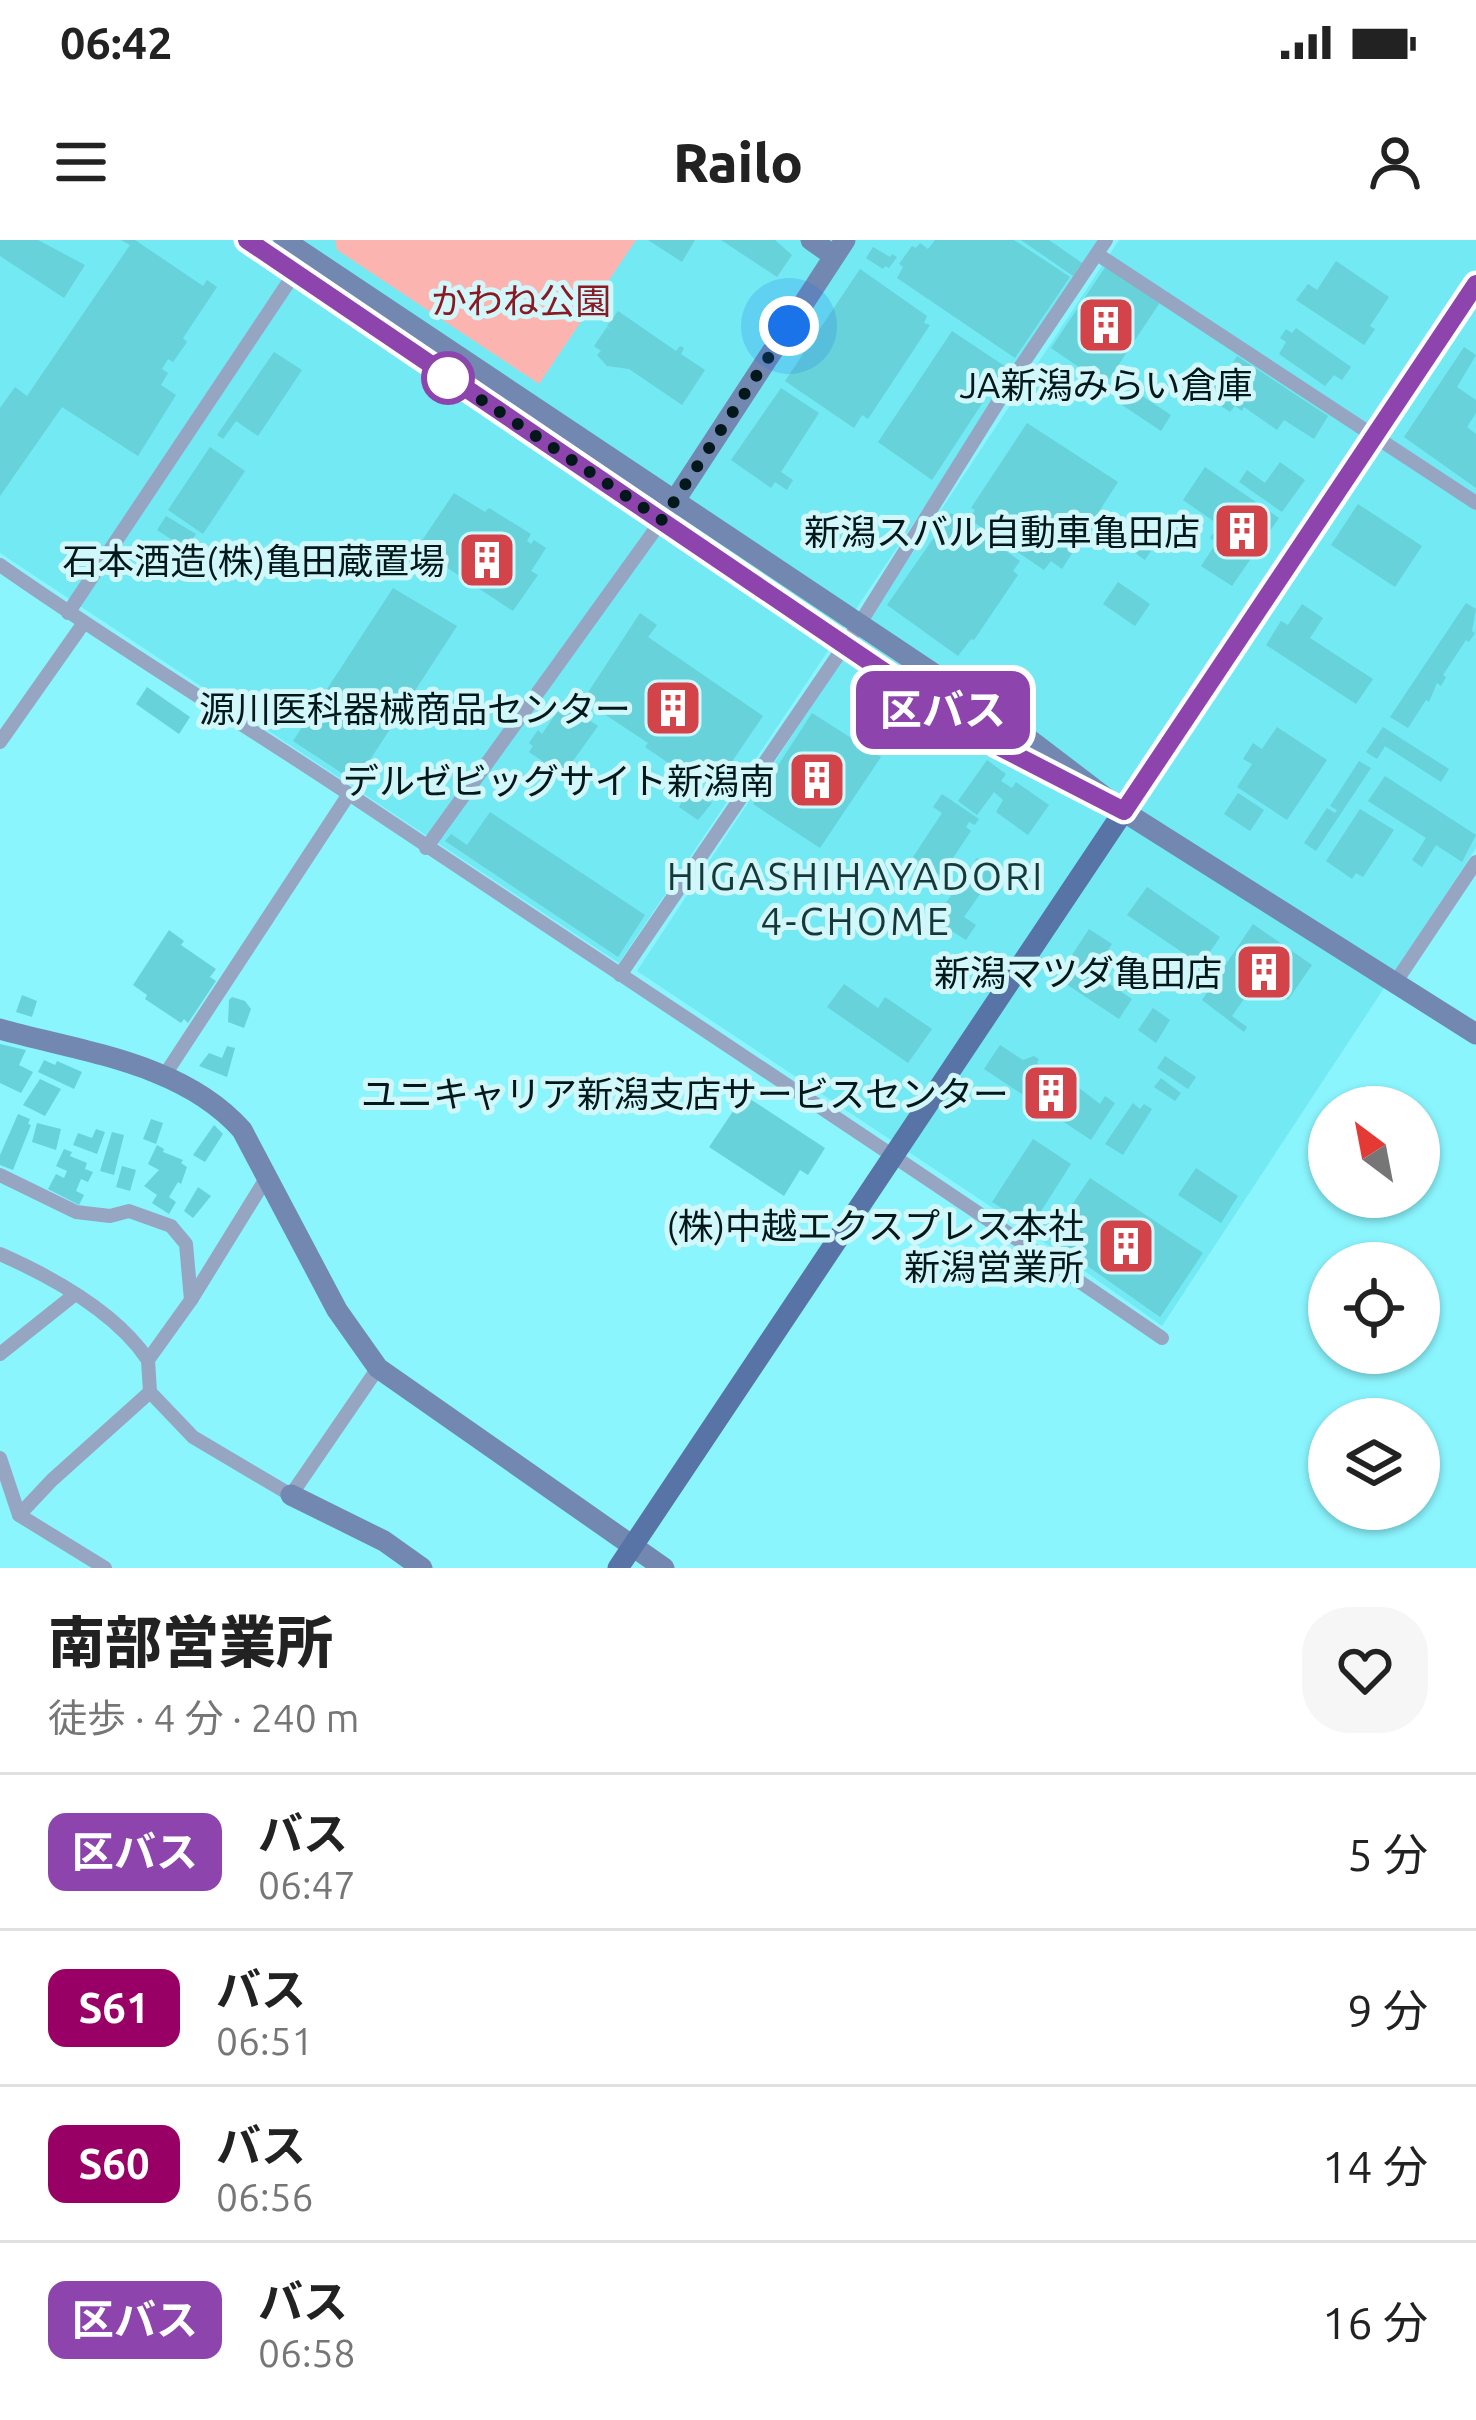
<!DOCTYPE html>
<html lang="ja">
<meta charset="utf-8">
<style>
body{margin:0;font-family:Ubuntu,"Noto Sans JP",sans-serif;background:#f6f6f6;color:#222;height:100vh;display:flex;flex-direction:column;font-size:45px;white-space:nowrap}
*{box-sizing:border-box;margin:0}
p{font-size:39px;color:#767676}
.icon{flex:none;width:66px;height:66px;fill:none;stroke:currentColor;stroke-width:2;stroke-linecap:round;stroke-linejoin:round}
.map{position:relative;height:1328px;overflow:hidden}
.details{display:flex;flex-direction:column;background:#fff;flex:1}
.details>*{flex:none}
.badge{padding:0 24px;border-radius:18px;font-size:42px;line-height:78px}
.needle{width:78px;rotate:328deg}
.tools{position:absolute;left:1308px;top:846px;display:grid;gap:24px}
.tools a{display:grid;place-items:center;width:132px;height:132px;border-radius:50%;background:#fff;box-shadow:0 3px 9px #0004;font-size:60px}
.you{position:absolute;width:60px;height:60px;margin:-30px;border:9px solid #fff;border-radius:50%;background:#1a73e8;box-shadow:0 0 0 18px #1a73e833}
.map>.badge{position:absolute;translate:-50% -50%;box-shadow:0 0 0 6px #fff}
.round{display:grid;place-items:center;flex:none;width:126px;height:126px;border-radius:48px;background:#f6f6f6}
.summary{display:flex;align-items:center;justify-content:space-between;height:204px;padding:0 48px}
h1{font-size:57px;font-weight:800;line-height:90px}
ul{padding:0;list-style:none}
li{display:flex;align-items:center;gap:36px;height:156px;padding:0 48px;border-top:3px solid #e0e0e0}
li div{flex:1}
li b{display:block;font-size:45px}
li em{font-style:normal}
li .badge{min-width:132px;font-weight:700;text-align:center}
.status{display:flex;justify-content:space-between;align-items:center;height:84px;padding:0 60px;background:#fff;direction:ltr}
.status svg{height:33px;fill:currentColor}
header{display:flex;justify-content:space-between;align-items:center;height:156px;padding:0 48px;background:#fff;font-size:54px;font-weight:800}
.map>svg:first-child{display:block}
.built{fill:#72e9f3}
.green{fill:#fcb4b0}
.building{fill:#67d2da}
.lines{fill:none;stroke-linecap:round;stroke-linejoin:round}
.street{stroke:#96a6c2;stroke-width:14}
.secondary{stroke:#7288b1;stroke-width:21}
.primary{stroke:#5873a5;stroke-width:21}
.line-casing{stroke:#fff;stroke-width:27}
.line{stroke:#8e44ad;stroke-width:18}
.walk{stroke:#02181a;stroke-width:12;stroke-dasharray:0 21.6}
.stop-dot{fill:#fff;stroke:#8e44ad;stroke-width:6}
.labels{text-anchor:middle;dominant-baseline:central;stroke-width:10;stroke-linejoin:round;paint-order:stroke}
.park-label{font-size:36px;fill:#891a24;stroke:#d1f7fa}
.poi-label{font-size:36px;fill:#02181a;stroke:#d1f7fa;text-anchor:end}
.neighbourhood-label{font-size:39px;letter-spacing:3px;fill:#15383a;stroke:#d1f7fa}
</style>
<div class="status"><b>06:42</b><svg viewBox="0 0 49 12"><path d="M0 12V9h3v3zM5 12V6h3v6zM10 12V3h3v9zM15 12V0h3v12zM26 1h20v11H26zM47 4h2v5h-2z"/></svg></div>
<header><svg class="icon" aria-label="menu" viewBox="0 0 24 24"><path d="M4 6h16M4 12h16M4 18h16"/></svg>Railo<svg class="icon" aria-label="person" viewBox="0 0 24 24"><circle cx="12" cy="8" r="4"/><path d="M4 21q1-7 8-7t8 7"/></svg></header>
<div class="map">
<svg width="1476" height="1328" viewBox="0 0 1476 1328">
<rect width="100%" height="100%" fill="#8bf5fe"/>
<g class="built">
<path d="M0,0H1103L619,723L0,313Z"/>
<path d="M1119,0H1476V608L1162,1086L1038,998L637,731Z"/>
</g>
<path class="green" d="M335,0H636L539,144L337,10Z"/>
<g class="building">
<path d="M0,0H38L85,25L64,58L0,16Z"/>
<path d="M121,0H135L203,46L207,40L217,47L183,98L187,102L173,122L168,119L162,129L168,133L161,145L176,155L138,216L62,167L0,256V168L15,147L27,156L130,5Z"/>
<path d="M648,0H695L682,22Z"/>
<path d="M721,0H775L792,15L777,37Z"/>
<path d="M935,0H1014L1070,37L1015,118L897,38L903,27L899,24L912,6L916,8L920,3L928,9Z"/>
<path d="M1021,0H1049L1082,23L1073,36Z"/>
<path d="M873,7L890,17L892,14L897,17L889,28L885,26L883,29L866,18Z"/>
<path d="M1336,21L1389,57L1370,86L1375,89L1364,105L1296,60L1308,44L1317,50Z"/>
<path d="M1106,26L1161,61L1105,145L1051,108Z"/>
<path d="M860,29L927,76L924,83L930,85L868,179L862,175L854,188L785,141Z"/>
<path d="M618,71L676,111L680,106L684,108L681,114L705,130L682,165L629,129L607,126L597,115L601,111L594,106L607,87L612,90L607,86Z"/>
<path d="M1296,88L1351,127L1342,140L1334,135L1325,146L1279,114L1286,102L1280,98L1286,89L1292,93Z"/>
<path d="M952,91L1006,127L932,240L878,202Z"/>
<path d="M1464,107L1476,115L1457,147L1476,160V173L1467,187L1476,194V248L1404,197Z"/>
<path d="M274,112L302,130L258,196L236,181L223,199L217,195Z"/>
<path d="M1237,116L1328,176L1314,199L1284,180L1277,190L1244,167L1242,171L1235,166L1230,172L1205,155L1215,140L1220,143Z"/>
<path d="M781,148L819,173L781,232L793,240L787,250L775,242L771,248L731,220Z"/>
<path d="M1133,150L1171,175L1161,191L1122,165Z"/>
<path d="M1027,183L1118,242L1062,329L1051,321L1044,330L969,279L975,270L971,268Z"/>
<path d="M210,207L245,231L203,294L168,270Z"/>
<path d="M1280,222L1305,240L1282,272L1239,242L1247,230L1265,243Z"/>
<path d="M1205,227L1279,278L1232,346L1201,326L1217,302L1210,298L1219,285L1183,260Z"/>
<path d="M454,253L485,272L489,268L531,294L527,301L531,304L534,300L546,308L531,331L538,335L513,371L417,308Z"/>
<path d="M1358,264L1422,306L1395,347L1331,305Z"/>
<path d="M951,273L1020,321L1013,331L1018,335L974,400L971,399L958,416L887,365Z"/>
<path d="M166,276L196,294L186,309L157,290Z"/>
<path d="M1126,278L1144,290L1129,309L1112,297Z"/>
<path d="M1153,285L1164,291L1145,320L1134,312Z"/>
<path d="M1118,342L1150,364L1135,386L1103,364Z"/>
<path d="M393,348L457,386L366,526L362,523L354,541L293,501Z"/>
<path d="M1466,363L1476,369L1472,391L1475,393L1469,402L1466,400L1443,435L1446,437L1441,446L1437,443L1429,462L1426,460L1408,488L1390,477Z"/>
<path d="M1302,364L1323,378L1310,398L1373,439L1356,464L1266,405L1281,381L1288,385Z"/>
<path d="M640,373L657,385L648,397L763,476L714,548L676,522L673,526L645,507L648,503L583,460Z"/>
<path d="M147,447L190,477L179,494L136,464Z"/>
<path d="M563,463L598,486L563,535L529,512L533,506L529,503L538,490L542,494Z"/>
<path d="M812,473L881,517L820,608L753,564Z"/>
<path d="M1277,487L1327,520L1287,580L1237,547L1252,524L1243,519L1253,503L1262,509Z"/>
<path d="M1383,487L1449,529L1441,542L1385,506L1377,519L1366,512Z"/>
<path d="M987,520L1006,534L1001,541L1012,548L1016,542L1049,565L1028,595L996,572L1003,560L994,552L977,575L958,561Z"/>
<path d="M1359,521L1371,528L1316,611L1304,603L1327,568L1335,573L1337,570L1330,566Z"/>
<path d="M1385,536L1476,595L1462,622L1436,605L1422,627L1412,620L1426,598L1368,561Z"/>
<path d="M690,547L712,563L698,580L679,567Z"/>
<path d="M1238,553L1264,570L1250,591L1224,574Z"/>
<path d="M942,554L979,579L975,585L969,582L966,587L971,591L941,636L913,617L942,573L933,567Z"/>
<path d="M1360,569L1394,590L1363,637L1356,633L1352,639L1326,621Z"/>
<path d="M490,572L645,675L618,717L445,601L451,594L467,605Z"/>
<path d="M977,618L996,631L964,677L976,685L966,700L934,680Z"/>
<path d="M1147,647L1220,697L1201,725L1127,675Z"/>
<path d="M1253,684L1312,725L1288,760L1258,739L1232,776L1247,787L1244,792L1202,760Z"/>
<path d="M1089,689L1112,704L1093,733L1132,759L1119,779L1057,738Z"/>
<path d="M169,690L184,701L181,705L216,729L210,737L216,741L188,783L184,779L181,783L145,759L147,755L133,745Z"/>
<path d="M844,744L878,768L885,757L932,789L908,823L827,767Z"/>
<path d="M22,755L37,761L32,777L16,772Z"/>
<path d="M232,757L245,761L251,769L244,788L228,782L229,760Z"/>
<path d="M1153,768L1170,780L1156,803L1138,790Z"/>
<path d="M0,804L26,810L19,825L33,832L21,853L0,843Z"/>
<path d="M1000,805L1023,820L1034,816L1039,819L1037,823L1054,835L1057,831L1100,864L1105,856L1115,863L1091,900L984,829Z"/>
<path d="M227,806L235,808L227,837L199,826L209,813L222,818Z"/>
<path d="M1165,816L1196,837L1188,849L1157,828Z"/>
<path d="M44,820L55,825L57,821L82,832L74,849L38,832Z"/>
<path d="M1161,838L1181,853L1175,861L1154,847Z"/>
<path d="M40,839L61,849L45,876L23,865Z"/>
<path d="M744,855L825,908L808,935L800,930L784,956L709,907Z"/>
<path d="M1133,863L1140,869L1144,864L1152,869L1123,915L1105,904Z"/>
<path d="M18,874L30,879L28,884L31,885L13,930L0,925V915Z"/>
<path d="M151,879L163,883L156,904L143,899Z"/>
<path d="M37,883L61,889L56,910L32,902Z"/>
<path d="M214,885L223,894L205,922L193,915Z"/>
<path d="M96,889L105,892L97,914L73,905L78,893L92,898Z"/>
<path d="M112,892L124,895L114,935L100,931Z"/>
<path d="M1033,899L1071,924L1031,987L992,962Z"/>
<path d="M157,905L164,909L163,912L183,920L181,923L187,927L181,944L178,942L169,957L176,962L169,974L152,963L157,955L144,946L159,930L148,924Z"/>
<path d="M64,909L72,912L70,916L87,923L85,929L93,932L88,942L81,939L76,951L84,955L79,965L48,949L56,934L64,938L67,931L56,926Z"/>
<path d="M122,926L136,930L130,951L116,947Z"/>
<path d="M1196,928L1238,956L1221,983L1178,955Z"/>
<path d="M1090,938L1203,1013L1160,1077L1049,999Z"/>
<path d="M198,947L211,956L193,978L184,971Z"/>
</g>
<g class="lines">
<g class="street">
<path d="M1097,14L1476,263"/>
<path d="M0,325C114,405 233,477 349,554C620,735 893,913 1162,1098"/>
<path d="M68,373L294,34"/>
<path d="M0,502L83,384"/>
<path d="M426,608L662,280"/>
<path d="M620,735L860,383L1017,132L1106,0"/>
<path d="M1395,743L1476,622"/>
<path d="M164,836L349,554"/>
<path d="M0,935L76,972L110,976L129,971L171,986L186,1004L191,1060"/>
<path d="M267,937L191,1060L148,1120L150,1152L193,1197L291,1255L378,1128"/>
<path d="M0,1014C52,1037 116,1072 148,1120"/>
<path d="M0,1114L74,1055"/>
<path d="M0,1218L19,1275L105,1328"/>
<path d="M19,1275L52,1240L150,1152"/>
</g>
<g class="secondary">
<path d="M247,0L844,406L996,505L1070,543"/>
<path d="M284,0L1009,484L1123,571L1476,794"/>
<path d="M811,0L834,16"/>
<path d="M668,271L845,0"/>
<path d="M0,789C82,812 183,823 242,890L337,1070L378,1128L664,1328"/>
<path d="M291,1255L384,1301L422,1328"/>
</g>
<path class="primary" d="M618,1328L1476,44"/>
</g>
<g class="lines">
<g class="line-casing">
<path id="line" d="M247,0L883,431L996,505L1124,571L1476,44"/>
</g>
<use href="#line" class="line"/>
<path class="walk" d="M448,138L438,131L662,280L789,86"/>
</g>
<defs>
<g id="building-square" transform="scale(3)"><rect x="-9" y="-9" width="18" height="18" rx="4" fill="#d3434a" stroke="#d1f7fa"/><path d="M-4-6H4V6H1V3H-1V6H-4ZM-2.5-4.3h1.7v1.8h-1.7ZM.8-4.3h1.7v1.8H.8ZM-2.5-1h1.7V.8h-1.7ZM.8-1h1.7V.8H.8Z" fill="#fff"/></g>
</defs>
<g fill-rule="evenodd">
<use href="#building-square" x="1106" y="85"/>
<use href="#building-square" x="1242" y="291"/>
<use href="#building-square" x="487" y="320"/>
<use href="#building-square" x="673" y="468"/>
<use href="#building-square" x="817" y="540"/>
<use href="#building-square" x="1264" y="732"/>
<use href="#building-square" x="1051" y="853"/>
<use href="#building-square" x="1126" y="1006"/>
</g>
<circle class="stop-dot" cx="448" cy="138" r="24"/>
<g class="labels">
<g class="park-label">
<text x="521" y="60">かわね公園</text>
</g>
<g class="poi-label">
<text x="1106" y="144" text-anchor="middle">JA新潟みらい倉庫</text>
<text x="1200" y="291">新潟スバル自動車亀田店</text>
<text x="445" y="320">石本酒造(株)亀田蔵置場</text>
<text x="631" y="468">源川医科器械商品センター</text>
<text x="775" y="540">デルゼビッグサイト新潟南</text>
<text x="1222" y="732">新潟マツダ亀田店</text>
<text x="1009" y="853">ユニキャリア新潟支店サービスセンター</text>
<text x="1084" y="985">(株)中越エクスプレス本社<tspan x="1084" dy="41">新潟営業所</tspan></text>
</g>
<g class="neighbourhood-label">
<text x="856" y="635">HIGASHIHAYADORI<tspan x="856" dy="45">4-CHOME</tspan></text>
</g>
</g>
</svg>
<div class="tools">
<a><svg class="needle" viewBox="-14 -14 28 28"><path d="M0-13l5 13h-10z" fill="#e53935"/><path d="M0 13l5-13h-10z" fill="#767676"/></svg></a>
<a><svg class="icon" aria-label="locate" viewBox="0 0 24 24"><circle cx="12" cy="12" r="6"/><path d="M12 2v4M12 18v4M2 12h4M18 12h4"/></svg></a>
<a><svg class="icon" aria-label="layers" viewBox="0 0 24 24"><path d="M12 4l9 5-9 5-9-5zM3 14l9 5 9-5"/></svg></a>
</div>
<div class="you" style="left:789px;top:86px"></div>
<b class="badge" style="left:943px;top:470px;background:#8e44ad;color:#fff">区バス</b>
</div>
<section class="details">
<div class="summary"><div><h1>南部営業所</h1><p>徒歩 · 4 分 · 240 m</p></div><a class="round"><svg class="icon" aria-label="heart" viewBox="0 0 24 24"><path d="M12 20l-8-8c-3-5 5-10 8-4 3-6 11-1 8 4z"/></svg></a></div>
<ul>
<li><span class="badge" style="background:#8e44ad;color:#fff">区バス</span><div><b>バス</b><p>06:47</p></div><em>5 分</em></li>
<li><span class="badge" style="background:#906;color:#fff">S61</span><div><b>バス</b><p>06:51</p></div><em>9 分</em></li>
<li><span class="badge" style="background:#906;color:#fff">S60</span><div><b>バス</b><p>06:56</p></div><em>14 分</em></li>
<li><span class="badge" style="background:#8e44ad;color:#fff">区バス</span><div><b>バス</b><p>06:58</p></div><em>16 分</em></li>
</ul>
</section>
